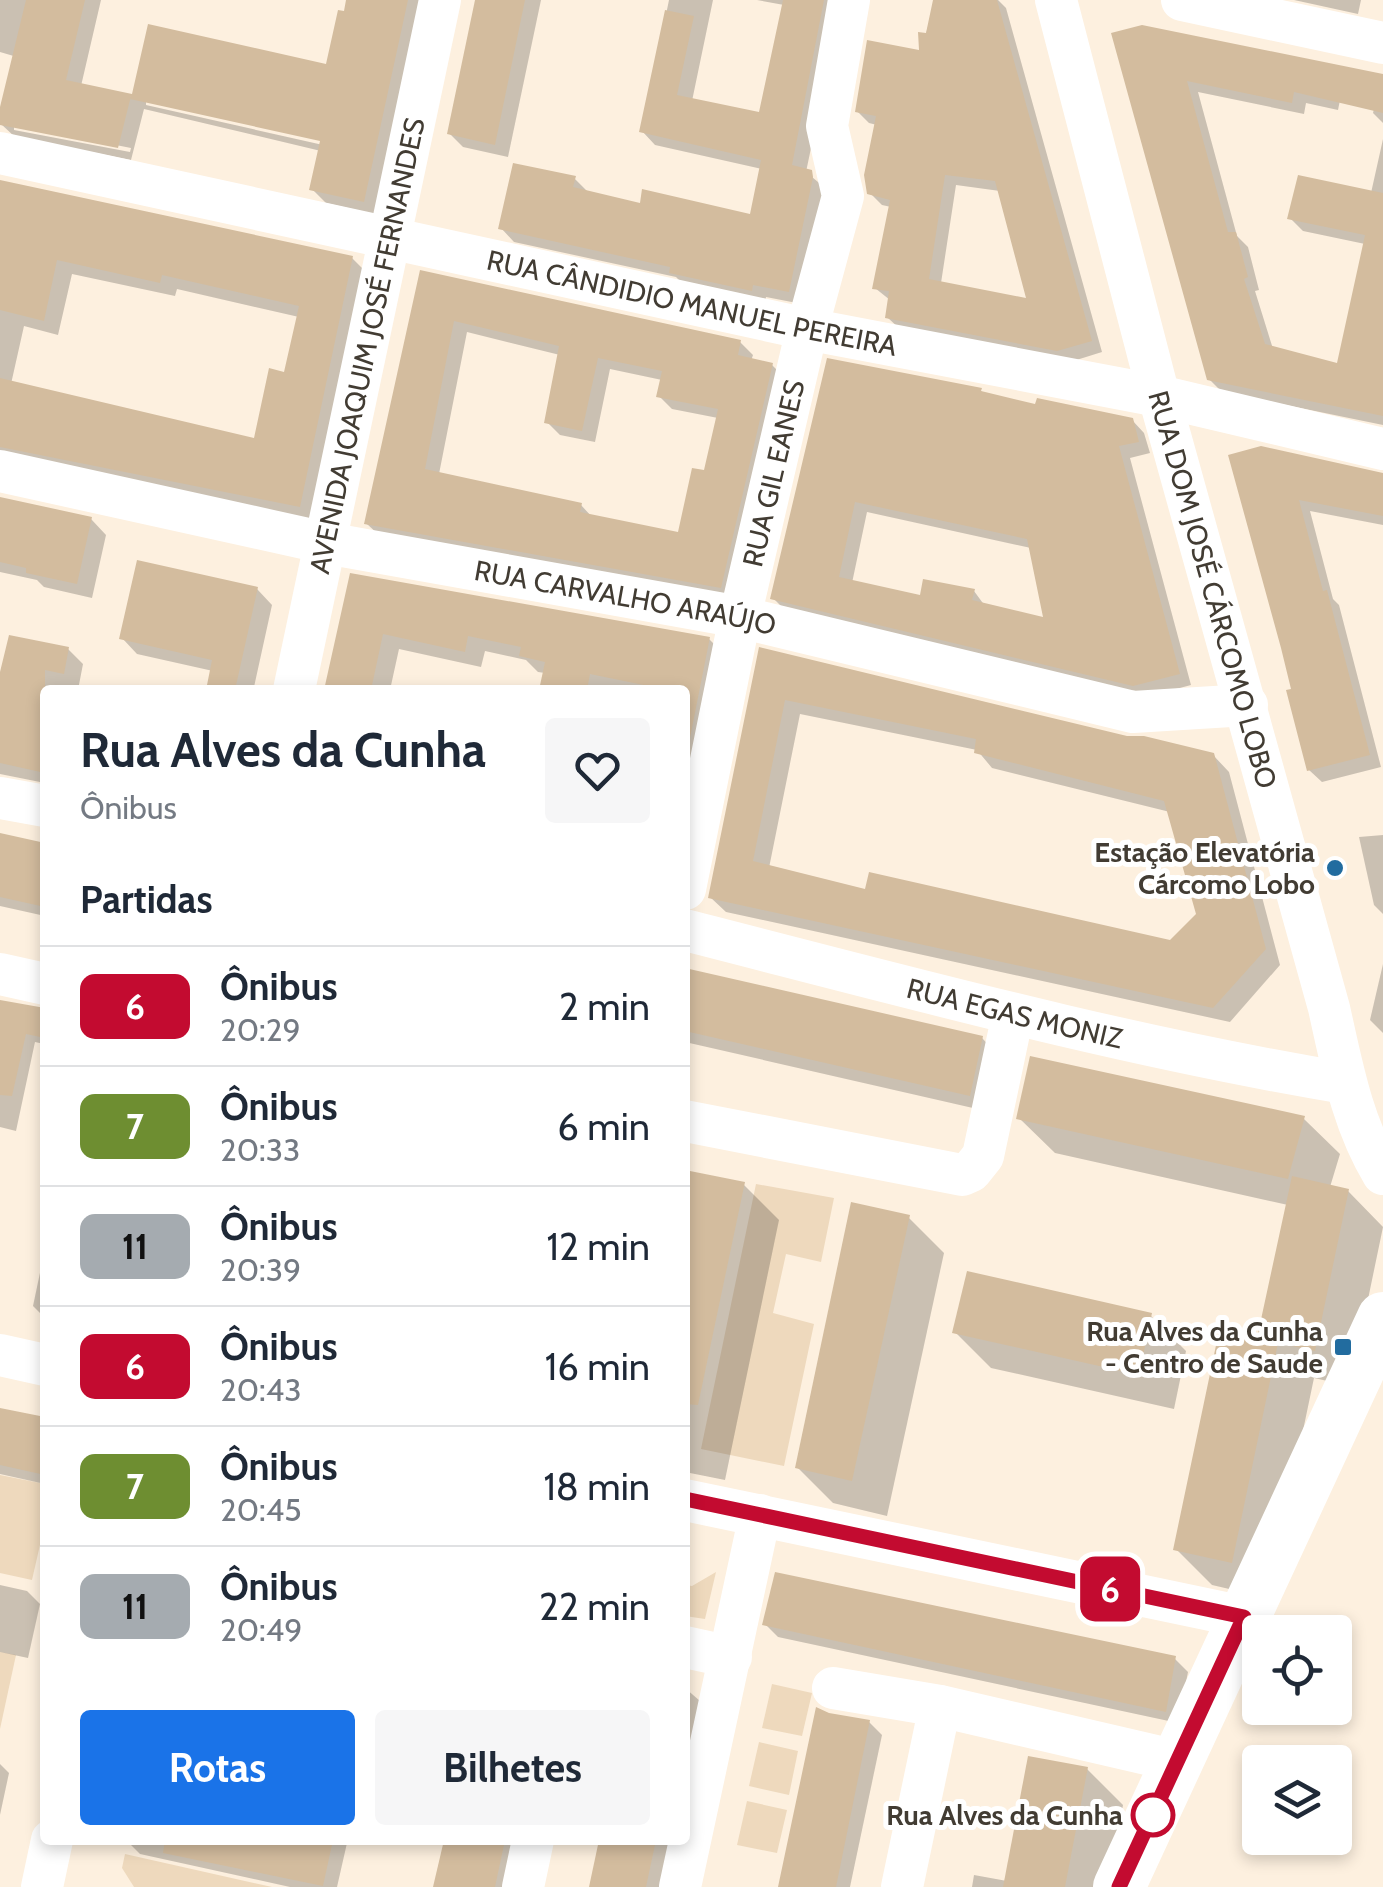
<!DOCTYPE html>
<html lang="pt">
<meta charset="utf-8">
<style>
body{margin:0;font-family:Cabin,sans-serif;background:#f6f6f7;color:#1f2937;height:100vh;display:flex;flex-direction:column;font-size:38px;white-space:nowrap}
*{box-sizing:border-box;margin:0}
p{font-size:32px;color:#747a83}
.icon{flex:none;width:55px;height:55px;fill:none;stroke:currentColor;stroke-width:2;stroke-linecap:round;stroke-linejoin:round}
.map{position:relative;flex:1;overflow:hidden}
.drawer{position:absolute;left:40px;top:685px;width:650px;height:1160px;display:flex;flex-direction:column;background:#fff;border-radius:10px;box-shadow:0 5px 15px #0003}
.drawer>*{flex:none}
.badge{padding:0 20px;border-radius:15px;font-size:35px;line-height:65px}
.buttons{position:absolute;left:1242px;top:1615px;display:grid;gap:20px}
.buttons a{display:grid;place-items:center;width:110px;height:110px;border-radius:10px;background:#fff;box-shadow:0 5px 15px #0003;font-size:50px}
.map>.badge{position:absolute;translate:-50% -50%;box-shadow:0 0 0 5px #fff}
h2{padding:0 40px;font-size:38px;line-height:90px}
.round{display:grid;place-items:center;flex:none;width:105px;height:105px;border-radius:10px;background:#f6f6f7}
.overview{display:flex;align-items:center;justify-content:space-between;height:170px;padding:0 40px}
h1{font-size:48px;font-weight:700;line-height:75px}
.button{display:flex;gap:20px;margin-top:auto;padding:20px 40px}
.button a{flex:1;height:115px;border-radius:10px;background:#1a73e8;color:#fff;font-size:40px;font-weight:700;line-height:115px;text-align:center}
.button a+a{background:#f6f6f7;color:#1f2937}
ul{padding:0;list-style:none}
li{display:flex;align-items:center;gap:30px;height:120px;padding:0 40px;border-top:2px solid #e0e1e3}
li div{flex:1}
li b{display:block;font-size:38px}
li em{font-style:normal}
li .badge{min-width:110px;font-weight:700;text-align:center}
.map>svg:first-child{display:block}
.green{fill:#eed9bd}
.shadow{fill:#0003;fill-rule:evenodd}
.building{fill:#d3bc9e;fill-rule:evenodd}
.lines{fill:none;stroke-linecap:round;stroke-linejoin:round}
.minor{stroke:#fff;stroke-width:42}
.tertiary{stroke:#fff;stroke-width:52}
.line-casing{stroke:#fff;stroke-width:22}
.line{stroke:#c30b30;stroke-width:15}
.poi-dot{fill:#226c9f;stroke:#fff;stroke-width:4}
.stop-dot{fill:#fff;stroke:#c30b30;stroke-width:5}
.labels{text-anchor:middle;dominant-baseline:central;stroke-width:10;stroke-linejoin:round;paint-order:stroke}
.street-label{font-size:28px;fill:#423c33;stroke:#fff}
.poi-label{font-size:28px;font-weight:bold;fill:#423c33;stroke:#fff;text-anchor:end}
.stop-label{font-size:28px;font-weight:bold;fill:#423c33;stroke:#fff;text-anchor:end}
</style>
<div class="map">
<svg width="1383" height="1887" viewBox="0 0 1383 1887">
<rect width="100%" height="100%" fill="#fdf0df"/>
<g class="green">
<path d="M756,1184L834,1198L821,1262L786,1254L773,1313L814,1324L784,1466L701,1449Z"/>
<path d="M0,1475L45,1484V1523L32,1580L0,1573Z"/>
<path d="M716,1572L705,1619L685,1616V1585L692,1586Z"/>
<path d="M0,1652L16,1655L0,1729Z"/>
<path d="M772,1684L812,1693L802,1736L762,1728Z"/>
<path d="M759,1742L798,1751L789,1795L749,1786Z"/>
<path d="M747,1801L787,1810L777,1853L737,1845Z"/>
<path d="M125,1854L272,1887H134L122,1868Z"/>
</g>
<g class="shadow">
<path d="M0,0H101L81,86L133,97L328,67L349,0H423L378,215L326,203L312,189L321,151L144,109L131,160L15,137L1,124L17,57L0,52ZM146,100L333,142L332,147L146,105ZM14,125L131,148L130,152L14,130Z"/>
<path d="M478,0H541L508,157L463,147L449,133Z"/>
<path d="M669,0H713L692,101L761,115L784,5L757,0H842L806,172L824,187L802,304L766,297L765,303L685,286L676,277L514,242L501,228L574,178L589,193L642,206L752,217L762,169L655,145L642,131Z"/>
<path d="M935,0H998L1006,8L1102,352L1070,362L900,329L888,318L890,300L875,288L891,207L882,205L870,193L877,125L869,123L857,111L921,53ZM956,185L1000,191L1030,302L941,283Z"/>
<path d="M1294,0H1361L1358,14Z"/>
<path d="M1114,34L1344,80L1338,110L1306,103L1304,114L1198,92L1237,236L1248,247L1259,290L1255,291L1273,349L1339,366L1365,244L1303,231L1290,218L1371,193L1383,139V425L1222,392L1209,379Z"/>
<path d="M1382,76L1383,77V123L1373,113Z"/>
<path d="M0,182L352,258L367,273L315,521L0,467ZM72,274L175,296L177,289L299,317L286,374L256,441L11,384L24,326L58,335Z"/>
<path d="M422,273L740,342L753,355L751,361L772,365L785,378L733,600L380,536L367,524ZM467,332L560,355L547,422L560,435L595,442L610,369L662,380L659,396L672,409L718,418L706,473L680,535L592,517L581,505L439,474Z"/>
<path d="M829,361L980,390L984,394L1037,407L1132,420L1144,433L1150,453L1130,458L1191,685L1146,697L785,610L773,598ZM867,512L1031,548L1047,620L985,606L974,591L922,598L852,583Z"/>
<path d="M1231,456L1383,475V525L1310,511L1333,599L1339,605L1381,767L1322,782L1309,770L1294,691Z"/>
<path d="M0,499L91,519L106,535L92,598L44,587L37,580L0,572Z"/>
<path d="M352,576L709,639L726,656L685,862V690H545V673L538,672L526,660L485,651L481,667L399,649L390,690H327Z"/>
<path d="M257,589L272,605L254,687L262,690H208L213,671L137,654L122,638Z"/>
<path d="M68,649L83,664L78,690H45V783L0,774V682Z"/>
<path d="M761,650L1127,739L1213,755L1229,772L1280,965L1230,1022L726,912L710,897ZM800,714L977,750L992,768L1170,812L1198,915L1171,943L866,892L769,868Z"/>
<path d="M1383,835V914L1374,905L1359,837Z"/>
<path d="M0,836L45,846V916L0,906Z"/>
<path d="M1383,964V1033L1370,1020Z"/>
<path d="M685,971L982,1038L998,1055L986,1111L685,1042Z"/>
<path d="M0,1002L45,1010L44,1044L35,1042L16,1131L0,1127Z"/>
<path d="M1019,1118L1304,1119L1340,1154L1330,1187L1348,1191L1383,1227L1350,1386L1314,1378L1268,1598L1212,1585L1176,1549L1259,1341L1288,1205L1055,1153Z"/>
<path d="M743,1184L779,1220L725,1480L685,1472V1196Z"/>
<path d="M908,1217L944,1253L887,1516L833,1503L797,1467Z"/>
<path d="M45,1249V1318L33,1306Z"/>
<path d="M1150,1315L1186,1351L1174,1409L991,1368L955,1332Z"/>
<path d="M0,1410L45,1420V1484L0,1474Z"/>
<path d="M0,1585L27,1591L40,1604L28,1658L0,1652Z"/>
<path d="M765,1624L1175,1659L1188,1672L1178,1723L778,1637Z"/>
<path d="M685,1688L700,1701L685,1773Z"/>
<path d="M869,1722L882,1735L850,1887H781Z"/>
<path d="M0,1764L9,1773L0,1815Z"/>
<path d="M1087,1769L1123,1805L1107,1887H972L974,1875L1007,1881Z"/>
<path d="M344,1840L347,1843L337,1887H290L140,1854L127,1841Z"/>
<path d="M446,1840H526L516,1887H436Z"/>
<path d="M602,1840H671L661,1887H592Z"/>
</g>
<g class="building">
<path d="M26,0H85L66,80L132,94L148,24L326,64L338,10L344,11L346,0H408L364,202L309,190L320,141L130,99L131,96L118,148L0,125V107Z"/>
<path d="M475,0H525L495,145L447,134Z"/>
<path d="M783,0H824L792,165L812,170L813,177L789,292L753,285L752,291L669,273L670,267L498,229L513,163L576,176L573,187L640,203L642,189L750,214L761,160L639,132L665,10L694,16L677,95L759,112Z"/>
<path d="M933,0H997L1092,341L1057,351L885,318L889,291L872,289L890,200L867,194L864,175L876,116L855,112L867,40L919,50L918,32L926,33ZM945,175L995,181L1026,298L929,279Z"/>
<path d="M1142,25L1383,74V113L1294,92L1292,103L1187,81L1228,232H1236L1248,277L1244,279L1265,344L1337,363L1365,235L1287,219L1298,175L1383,193V416L1207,380L1111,33Z"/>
<path d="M0,180L353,256L300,507L0,447V378L254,438L269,368L284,372L299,306L162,275L160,283L57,260L44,321L0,310Z"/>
<path d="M420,270L741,340L738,355L773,363L721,588L364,524ZM454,321L559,346L544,423L582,431L598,358L662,371L656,397L718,409L704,470L692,468L678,532L580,512L582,503L425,469Z"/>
<path d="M827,358L982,388L981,391L1035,404L1037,398L1133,418L1139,442L1119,446L1180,674L1133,686L770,599ZM855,502L1027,539L1043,617L972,600L975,589L923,579L920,595L839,577Z"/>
<path d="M1261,446L1383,473V516L1299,500L1323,591L1327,590L1370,755L1307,771L1286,690L1291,689L1281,648L1228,455Z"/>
<path d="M0,497L92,517L77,584L26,573V568L0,562Z"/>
<path d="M137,560L258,587L235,690H206L212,660L119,639Z"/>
<path d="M350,573L710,637L685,763V690H668L590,674L587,690H539L545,662L519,656L521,647L468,636L465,652L383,634L371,690H324Z"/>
<path d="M9,635L69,647L64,674L45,670V773L0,763V672Z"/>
<path d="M759,647L1127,736H1144L1214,753L1266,949L1213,1008L708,898ZM785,700L976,739L974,753L1164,801L1196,914L1170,940L869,872L865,889L753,861Z"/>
<path d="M0,833L45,843V907L0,897Z"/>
<path d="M685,968L983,1036L970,1096L685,1031Z"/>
<path d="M0,1000L45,1008V1038L26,1034L12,1096L0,1095Z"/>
<path d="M1030,1056L1305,1116L1288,1179L1016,1119Z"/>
<path d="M685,1170L745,1182L698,1405L685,1404Z"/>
<path d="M1292,1176L1349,1189L1315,1351L1278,1343L1232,1563L1173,1550L1219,1331L1257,1338Z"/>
<path d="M851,1202L910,1215L852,1481L795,1468Z"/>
<path d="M967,1271L1152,1313L1139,1375L952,1333Z"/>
<path d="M0,1408L45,1417V1475L0,1465Z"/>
<path d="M775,1572L1176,1656L1166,1712L762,1625Z"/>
<path d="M816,1707L829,1713L870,1720L836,1887H778Z"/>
<path d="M1028,1756L1088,1767L1065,1887H1003Z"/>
<path d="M165,1840H333L323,1886L163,1853Z"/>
<path d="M444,1840H505L495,1887H433Z"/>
<path d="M599,1840H656L646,1887H589Z"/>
</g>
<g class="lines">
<g class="minor">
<path id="s1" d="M1056,0L1159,396L1329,1008C1342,1066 1352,1123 1383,1174"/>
<path d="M1182,0L1383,43"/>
<path id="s2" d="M0,153L807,329L1159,396L1383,449"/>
<path id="s3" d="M0,471L326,543L740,617L1133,712L1247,705"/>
<path id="s4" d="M294,690L440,0"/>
<path d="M0,798L45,806"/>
<path id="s5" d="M685,889L740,617L807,329L843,196L827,126L849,0"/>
<path id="s6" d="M685,930C904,986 1122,1046 1345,1083"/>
<path d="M0,974L45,984"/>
<path d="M685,1121L962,1175L971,1171L983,1156L1013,1014"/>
<path d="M0,1355L45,1365"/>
<path d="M685,1500L1244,1617"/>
<path d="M685,1647L731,1657"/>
<path d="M833,1688L940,1706L1177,1761"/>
<path d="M42,1887L52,1840"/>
<path d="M523,1887L533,1840"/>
<path d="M680,1887L760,1515"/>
<path d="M902,1887L940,1706"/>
</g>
<path class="tertiary" d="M1119,1887L1383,1318"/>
</g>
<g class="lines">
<g class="line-casing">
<path id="line" d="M685,1499L1244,1617L1119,1887"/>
</g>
<use href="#line" class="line"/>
</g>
<g class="poi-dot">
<circle cx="1335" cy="868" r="10"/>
<rect x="1333" y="1337" width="20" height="20" rx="5"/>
</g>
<circle class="stop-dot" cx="1153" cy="1815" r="20"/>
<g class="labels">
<g class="street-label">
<text stroke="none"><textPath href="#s2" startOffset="708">RUA CÂNDIDIO MANUEL PEREIRA</textPath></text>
<text stroke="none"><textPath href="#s4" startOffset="352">AVENIDA JOAQUIM JOSÉ FERNANDES</textPath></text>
<text stroke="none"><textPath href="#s5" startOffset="425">RUA GIL EANES</textPath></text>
<text stroke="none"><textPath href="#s1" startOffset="610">RUA DOM JOSÉ CÁRCOMO LOBO</textPath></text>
<text stroke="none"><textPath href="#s3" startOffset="638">RUA CARVALHO ARAÚJO</textPath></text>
<text stroke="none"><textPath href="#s6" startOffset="340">RUA EGAS MONIZ</textPath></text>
</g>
<g class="poi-label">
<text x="1315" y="852">Estação Elevatória<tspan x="1315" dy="32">Cárcomo Lobo</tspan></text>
<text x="1323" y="1331">Rua Alves da Cunha<tspan x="1323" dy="32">- Centro de Saude</tspan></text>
</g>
<g class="stop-label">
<text x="1123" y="1815">Rua Alves da Cunha</text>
</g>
</g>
</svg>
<div class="buttons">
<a><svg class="icon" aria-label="locate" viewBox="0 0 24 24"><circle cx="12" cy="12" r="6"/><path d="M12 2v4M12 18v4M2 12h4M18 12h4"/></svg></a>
<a><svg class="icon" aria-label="layers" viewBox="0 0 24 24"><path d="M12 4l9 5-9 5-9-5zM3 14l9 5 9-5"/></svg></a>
</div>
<b class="badge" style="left:1110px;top:1589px;background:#c30b30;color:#fff">6</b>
<section class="drawer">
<div class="overview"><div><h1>Rua Alves da Cunha</h1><p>Ônibus</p></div><a class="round"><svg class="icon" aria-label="heart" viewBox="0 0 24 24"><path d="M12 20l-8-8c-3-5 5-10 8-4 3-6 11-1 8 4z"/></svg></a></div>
<h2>Partidas</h2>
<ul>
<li><span class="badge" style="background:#c30b30;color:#fff">6</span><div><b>Ônibus</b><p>20:29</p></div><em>2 min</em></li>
<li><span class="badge" style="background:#6e8e31;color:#fff">7</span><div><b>Ônibus</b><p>20:33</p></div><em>6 min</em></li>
<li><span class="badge" style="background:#a5abb0;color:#111">11</span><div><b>Ônibus</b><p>20:39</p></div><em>12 min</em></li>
<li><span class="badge" style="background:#c30b30;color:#fff">6</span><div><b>Ônibus</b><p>20:43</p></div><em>16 min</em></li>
<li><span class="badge" style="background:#6e8e31;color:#fff">7</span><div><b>Ônibus</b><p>20:45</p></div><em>18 min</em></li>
<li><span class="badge" style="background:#a5abb0;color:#111">11</span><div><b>Ônibus</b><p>20:49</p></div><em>22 min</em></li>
</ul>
<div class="button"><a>Rotas</a><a>Bilhetes</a></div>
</section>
</div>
